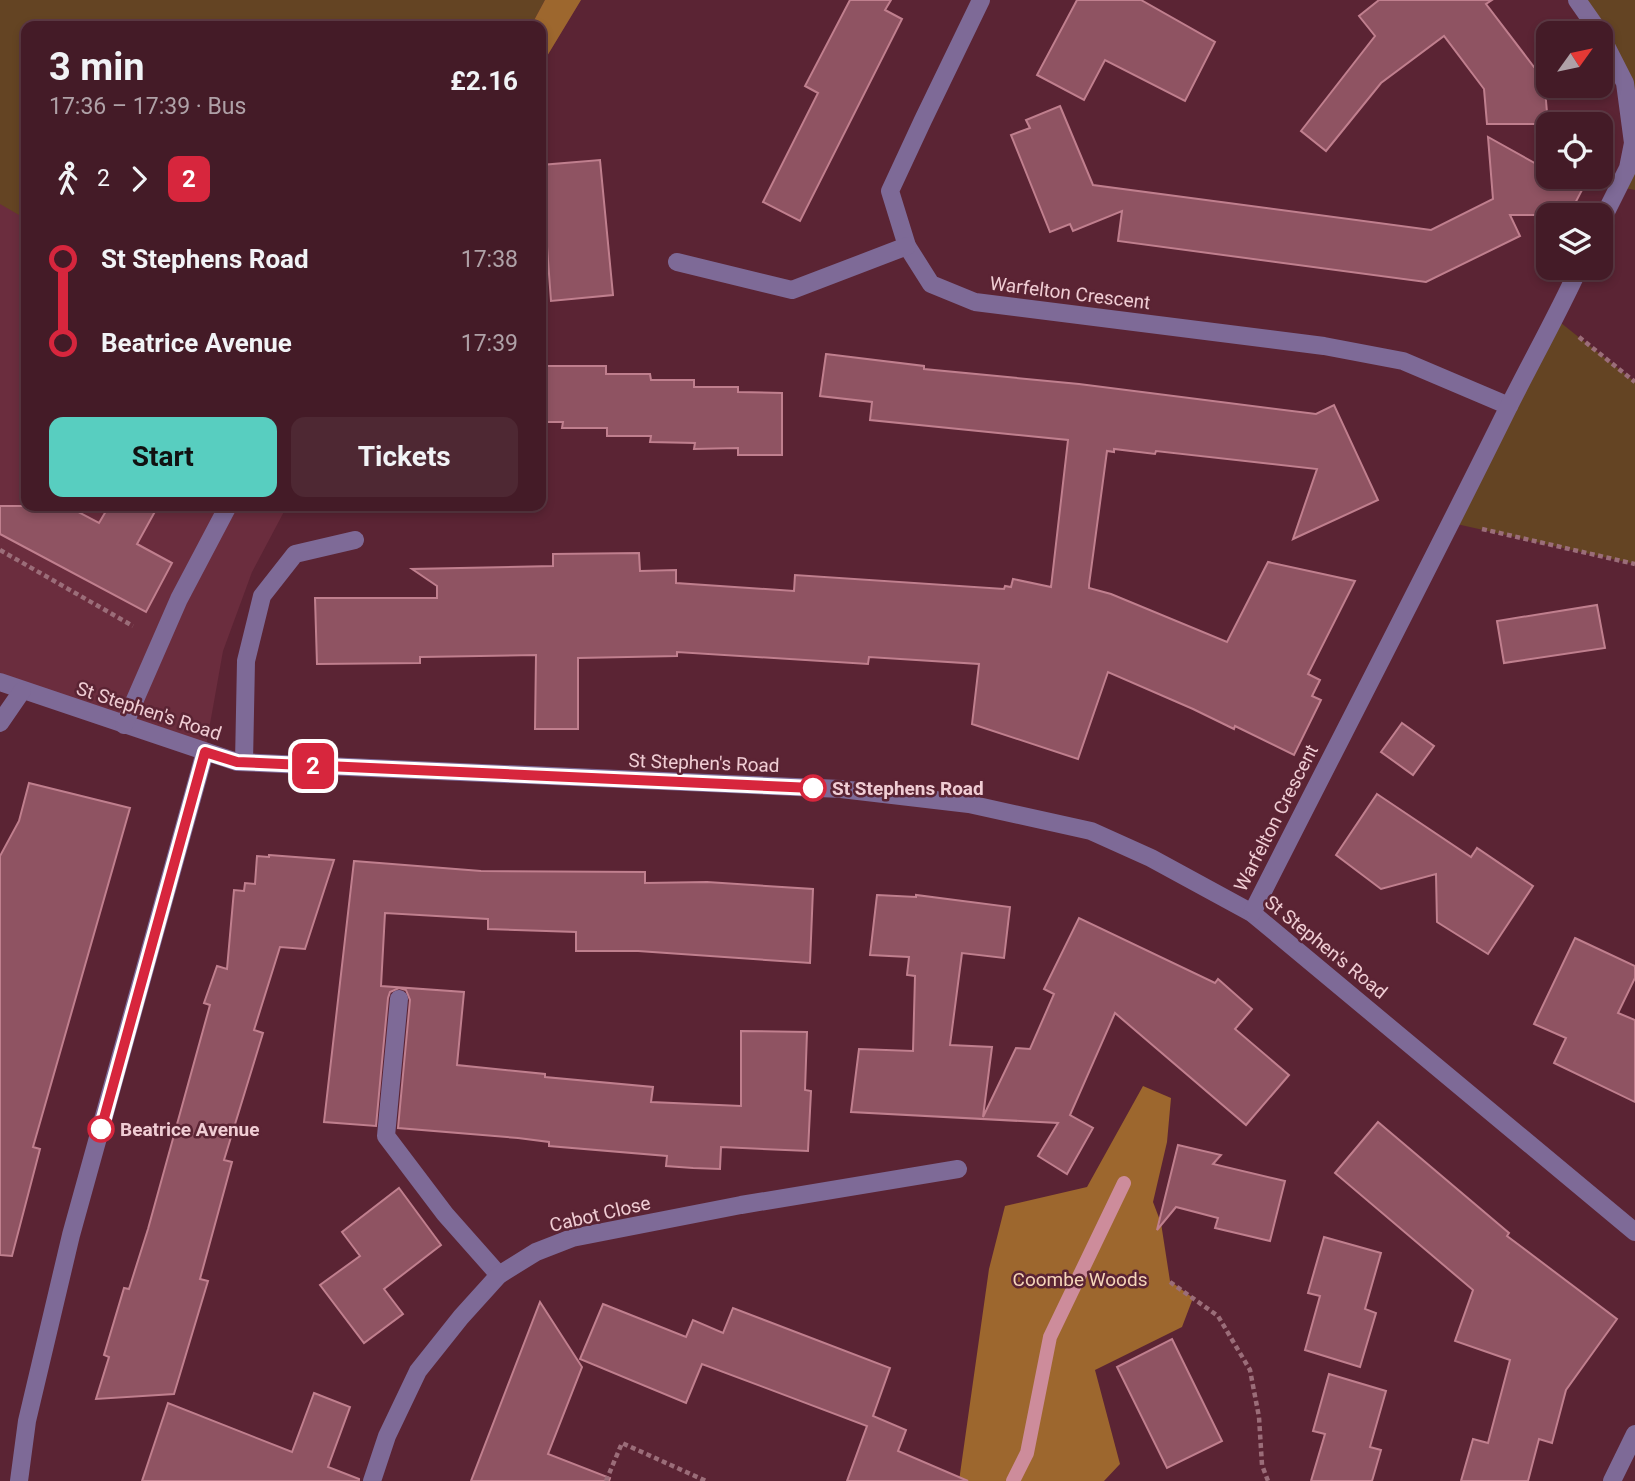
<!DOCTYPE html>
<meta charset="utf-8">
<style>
body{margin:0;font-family:Roboto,sans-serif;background:#4e2833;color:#f1f3f6;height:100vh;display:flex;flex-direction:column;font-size:26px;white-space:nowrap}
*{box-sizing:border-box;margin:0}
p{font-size:23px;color:#afa1a7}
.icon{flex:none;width:38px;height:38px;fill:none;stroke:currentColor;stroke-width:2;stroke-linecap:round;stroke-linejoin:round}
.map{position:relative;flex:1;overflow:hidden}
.side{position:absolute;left:21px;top:21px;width:525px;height:490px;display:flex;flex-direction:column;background:#441b27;border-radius:14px;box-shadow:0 4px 10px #0003,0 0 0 2px #5c3944}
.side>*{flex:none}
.badge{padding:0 14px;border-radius:10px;font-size:24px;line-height:46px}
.needle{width:46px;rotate:57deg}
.controls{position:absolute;left:1536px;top:21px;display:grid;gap:14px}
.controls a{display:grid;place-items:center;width:77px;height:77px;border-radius:14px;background:#441b27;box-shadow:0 4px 10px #0003,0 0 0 2px #5c3944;font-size:35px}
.map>.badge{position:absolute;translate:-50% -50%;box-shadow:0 0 0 4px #fff}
.legs{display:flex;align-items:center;gap:10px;height:77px;padding:0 28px;font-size:23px}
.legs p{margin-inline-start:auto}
.overview{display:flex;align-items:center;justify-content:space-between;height:119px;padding:0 28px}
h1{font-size:38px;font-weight:700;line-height:52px}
.primary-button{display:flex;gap:14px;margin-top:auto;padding:14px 28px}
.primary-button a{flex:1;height:80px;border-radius:14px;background:#58cec0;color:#111;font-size:28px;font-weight:700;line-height:80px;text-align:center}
.primary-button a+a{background:#4e2833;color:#f1f3f6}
ul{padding:0 28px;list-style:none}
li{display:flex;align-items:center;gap:24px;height:84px;font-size:26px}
li i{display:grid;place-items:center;width:10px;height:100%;margin:0 9px;background:currentColor}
li i::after{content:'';width:18px;height:18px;margin:-9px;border:5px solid;border-radius:50%;background:#441b27}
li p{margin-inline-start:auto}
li:first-child i{background:linear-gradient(#0000 50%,currentColor 0)}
li:last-child i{background:linear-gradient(currentColor 50%,#0000 0)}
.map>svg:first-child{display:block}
.built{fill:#6b2d3e}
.green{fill:#644423}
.forest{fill:#9d672e}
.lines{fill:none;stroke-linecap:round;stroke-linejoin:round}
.stream{stroke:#cd8c9b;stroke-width:14}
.building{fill:#8f5362;stroke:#c07f8e;stroke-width:2}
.path{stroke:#9b6d79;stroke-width:4.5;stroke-dasharray:5 3.5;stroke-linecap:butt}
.minor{stroke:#7e6a97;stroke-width:18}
.line-1-casing{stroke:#fff;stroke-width:16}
.line-1{stroke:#d7263d;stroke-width:10}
.stop-1-dot{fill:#fff;stroke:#d7263d;stroke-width:3.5}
.labels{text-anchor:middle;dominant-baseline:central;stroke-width:5;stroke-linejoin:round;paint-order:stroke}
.street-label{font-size:19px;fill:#f0cdd4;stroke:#5b2434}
.stop-label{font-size:19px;font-weight:bold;fill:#f0cdd4;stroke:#5b2434;text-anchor:start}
.park-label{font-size:19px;fill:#f5d6b9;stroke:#5b2434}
</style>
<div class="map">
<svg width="1635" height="1481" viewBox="0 0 1635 1481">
<rect width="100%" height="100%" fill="#5b2434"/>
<path class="built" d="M0,0H581L541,66V26H26V506H287L252,572L223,651L205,752L0,682Z"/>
<g class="green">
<path d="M0,0H545L531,26H26V219L0,204Z"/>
<path d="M1577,0H1635V190L1619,187L1628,168L1625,83Z"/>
<path d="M1556,319L1635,382V564L1452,523Z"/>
</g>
<g class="forest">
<path d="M545,0H581L541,66V26H531Z"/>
<path d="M1143,1086L1171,1098L1167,1142L1153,1202L1161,1223L1170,1281L1193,1298L1182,1327L1095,1370L1120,1464L1104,1481H959L989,1269L1005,1206L1087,1187Z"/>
</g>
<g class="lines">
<path class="stream" d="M1013,1481L1027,1453L1050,1337L1124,1183"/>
</g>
<g class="building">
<path d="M850,0H891L885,10L902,19L800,221L763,202L818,93L805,86Z"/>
<path d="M1077,0H1141L1215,42L1185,101L1105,60L1084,100L1037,75Z"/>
<path d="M1379,0H1492L1486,4L1534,67L1543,66L1548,124H1487L1484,89L1444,36L1381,83L1326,151L1301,131L1375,36L1359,16Z"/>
<path d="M1060,106L1093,185L1431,230L1493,199L1488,137L1549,171V177H1559L1582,190L1569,215H1510L1520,236L1426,282L1118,241L1122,211L1073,231L1070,224L1050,232L1011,135L1030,128L1026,120Z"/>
<path d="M600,160L613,295L551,301L541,165Z"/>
<path d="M826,354L924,366V369L1079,384L1316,414L1334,405L1378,500L1293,539L1317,469L1156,451L1155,454L1114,449V452L1107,451L1089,585V588L1111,594L1227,642L1268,562L1355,581L1308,674L1320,680L1312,696L1321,700L1294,755L1235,726L1234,729L1193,709L1108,672L1078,759L972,724L979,664L869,657L868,664L677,652V656L578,658V729H535L536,655L420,657V663L317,664L315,598H437V586L412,569L553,566V554L639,553L640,571L676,570V583L794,591L795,575L1004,589L1005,586L1011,587L1013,579L1051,587L1068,440L870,420L872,402L820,396Z"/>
<path d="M541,366H606V374H650L651,380H694V387H738V392L782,393V455H738V448L694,449L695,443L650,442L651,436H607V428H562L563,422H541Z"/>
<path d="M0,506H67L99,523L109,506H158L137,544L172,563L146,612L0,534Z"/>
<path d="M1597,605L1605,648L1504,663L1497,621Z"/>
<path d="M1402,723L1434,746L1413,775L1381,752Z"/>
<path d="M29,783L130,808L33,1147L40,1149L12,1256L0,1255V856L19,821Z"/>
<path d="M1377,794L1471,857L1477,848L1533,886L1488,954L1437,922L1436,874L1381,889L1336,855Z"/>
<path d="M269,855L334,860L305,949L280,947L254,1030L263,1033L224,1160L232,1162L200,1279L208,1281L174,1394L96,1399L109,1357L104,1355L124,1288L129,1289L148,1229L210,1005L204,1003L217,966L227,969L234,890L244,891L245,883L255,884L257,856L269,857Z"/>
<path d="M354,861L481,871L645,872V883L707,882L813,889L810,963L638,951H576V932L488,929V919L385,913L381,986L464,992L457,1065L545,1074V1077L653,1087L651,1102L741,1106V1031L807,1032L805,1090L811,1091L808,1151L721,1147L720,1169L693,1168L666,1166L667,1156L549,1146V1142L518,1138L398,1128L410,1000L406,990L399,988L390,992L388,998L376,1126L324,1122Z"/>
<path d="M877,895L916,897V895L1010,907L1004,958L962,953L950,1045L992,1047L983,1117L1016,1048L1030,1049L1054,994L1044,989L1079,918L1215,983L1218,979L1252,1009L1235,1029L1289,1075L1246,1125L1115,1013L1070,1115L1093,1128L1067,1174L1038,1156L1058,1123L851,1112L859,1049L913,1051L915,976L907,975L909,957L870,955Z"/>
<path d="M1575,938L1635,966V978L1618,1013L1635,1020V1102L1554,1063L1566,1038L1534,1024Z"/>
<path d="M1378,1122L1509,1233L1507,1236L1617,1319L1566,1390L1552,1443L1539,1439L1528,1481H1461L1473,1439L1488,1443L1510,1360L1455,1341L1473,1290L1335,1173Z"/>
<path d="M1178,1145L1221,1155L1213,1164L1285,1181L1270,1241L1215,1228L1218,1218L1176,1207L1157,1230Z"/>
<path d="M399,1188L441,1245L384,1289L403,1314L364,1343L320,1285L360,1256L342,1232Z"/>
<path d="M1324,1237L1381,1253L1365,1309L1376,1313L1360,1367L1305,1350L1320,1296L1308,1293Z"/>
<path d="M540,1302L582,1367L548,1454L610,1478L609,1481H471Z"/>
<path d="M603,1304L686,1337L693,1320L723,1333L733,1308L890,1368L873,1416L906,1430L898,1451L968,1481H847L867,1426L702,1364L686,1403L580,1359Z"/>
<path d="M1172,1339L1222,1441L1167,1468L1117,1367Z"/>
<path d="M1329,1374L1386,1391L1370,1447L1381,1450L1372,1481H1311L1325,1434L1313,1431Z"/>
<path d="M314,1393L350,1407L328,1467L359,1479V1481H142L168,1403L292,1452Z"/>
</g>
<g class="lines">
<g class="path">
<path d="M1579,337L1635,382"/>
<path d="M1482,529L1635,564"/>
<path d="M0,550L133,626"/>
<path d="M1170,1282L1218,1316L1250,1370L1259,1417L1262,1465L1268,1481"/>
<path d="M606,1481L622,1443L706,1481"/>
</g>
<g class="minor">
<path d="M981,0L923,120L890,191L907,246L931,284L975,302L1324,346L1403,361L1509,406"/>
<path d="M1577,0L1600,33"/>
<path d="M1601,36L1625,83L1633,143L1628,168L1601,222"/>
<path d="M677,262L792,290L907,246"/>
<path d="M0,682L237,762L841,789L969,804L1091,831L1151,858L1252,913L1635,1232"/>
<path d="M0,723L22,691"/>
<path d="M124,725L179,599L228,506"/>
<path d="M244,762L246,661L262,596L295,554L355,540"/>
<path d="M1252,913C1337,745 1424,578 1507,410C1531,362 1557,316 1579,268"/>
<path d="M399,999L386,1136L445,1214L499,1275"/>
<path d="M19,1481L27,1421L71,1235L205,752"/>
<path d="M372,1481L387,1436L418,1371L461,1317L499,1275L536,1252L572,1238L741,1205L958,1169"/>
<path d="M1612,1481L1635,1434"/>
</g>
</g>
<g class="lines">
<g class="line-1-casing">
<path id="line-1" d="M101,1129L205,752L237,762L813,788"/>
</g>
<use href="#line-1" class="line-1"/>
</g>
<g class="stop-1-dot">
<circle cx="813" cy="788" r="12"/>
<circle cx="101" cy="1129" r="12"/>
</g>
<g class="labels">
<g class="street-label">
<text transform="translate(1070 293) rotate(7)">Warfelton Crescent</text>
<text transform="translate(149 711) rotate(18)">St Stephen's Road</text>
<text transform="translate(704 763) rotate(2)">St Stephen's Road</text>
<text transform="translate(1276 818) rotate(-63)">Warfelton Crescent</text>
<text transform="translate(1326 947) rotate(39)">St Stephen's Road</text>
<text transform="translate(600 1214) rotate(-13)">Cabot Close</text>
</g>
<g class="stop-label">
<text x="832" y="788">St Stephens Road</text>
<text x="120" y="1129">Beatrice Avenue</text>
</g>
<g class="park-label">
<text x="1080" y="1279">Coombe Woods</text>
</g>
</g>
</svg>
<div class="controls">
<a><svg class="needle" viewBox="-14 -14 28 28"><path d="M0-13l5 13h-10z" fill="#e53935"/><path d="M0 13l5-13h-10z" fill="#afa1a7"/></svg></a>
<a><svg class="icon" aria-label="locate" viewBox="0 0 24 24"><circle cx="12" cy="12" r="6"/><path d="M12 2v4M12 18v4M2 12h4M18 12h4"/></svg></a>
<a><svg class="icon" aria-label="layers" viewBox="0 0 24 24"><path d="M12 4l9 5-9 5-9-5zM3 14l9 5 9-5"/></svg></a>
</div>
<b class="badge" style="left:313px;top:766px;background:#d7263d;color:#fff">2</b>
<section class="side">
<div class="overview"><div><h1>3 min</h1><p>17:36 – 17:39 · Bus</p></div><b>£2.16</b></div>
<div class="legs"><svg class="icon" aria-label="walk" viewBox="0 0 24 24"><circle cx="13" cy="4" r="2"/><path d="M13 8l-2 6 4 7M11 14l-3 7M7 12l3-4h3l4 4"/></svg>2<svg class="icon" aria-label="forward" viewBox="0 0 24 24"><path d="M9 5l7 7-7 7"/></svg><b class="badge" style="background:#d7263d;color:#fff">2</b></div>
<ul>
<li><i style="color:#d7263d"></i><b>St Stephens Road</b><p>17:38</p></li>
<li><i style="color:#d7263d"></i><b>Beatrice Avenue</b><p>17:39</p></li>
</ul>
<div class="primary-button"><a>Start</a><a>Tickets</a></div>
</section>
</div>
